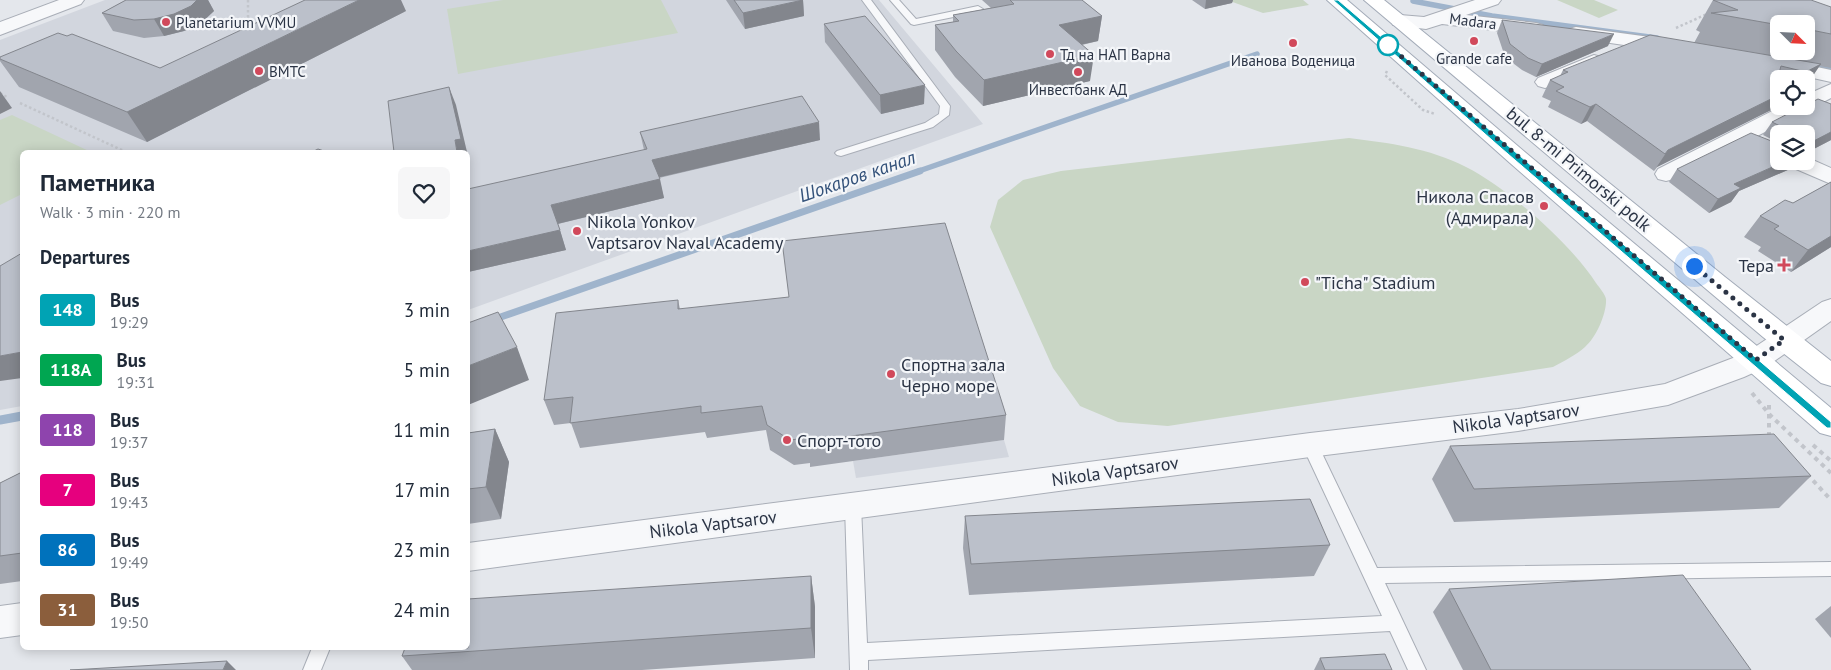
<!DOCTYPE html>
<meta charset="utf-8">
<style>
body{margin:0;font-family:"PT Sans",sans-serif;background:#f6f6f7;color:#1f2937;height:100vh;display:flex;flex-direction:column;font-size:19px;white-space:nowrap}
*{box-sizing:border-box;margin:0}
p{font-size:16px;color:#747a83}
.icon{flex:none;width:28px;height:28px;fill:none;stroke:currentColor;stroke-width:2;stroke-linecap:round;stroke-linejoin:round}
.map{position:relative;flex:1;overflow:hidden}
.drawer{position:absolute;left:20px;top:150px;width:450px;height:500px;display:flex;flex-direction:column;background:#fff;border-radius:8px;box-shadow:0 2px 12px #0003}
.drawer>*{flex:none}
.badge{padding:0 10px;border-radius:4px;font-size:18px;line-height:32px}
.needle{width:32px;rotate:114deg}
.buttons{position:absolute;left:1770px;top:15px;display:grid;gap:10px}
.buttons a{display:grid;place-items:center;width:45px;height:45px;border-radius:8px;background:#fff;box-shadow:0 2px 12px #0003;font-size:25px}
.you{position:absolute;width:25px;height:25px;margin:-12px;border:4px solid #fff;border-radius:50%;background:#1a73e8;box-shadow:0 0 0 8px #1a73e833}
.map>.badge{position:absolute;translate:-50% -50%;box-shadow:0 0 0 2px #fff}
h2{padding:0 20px;font-size:19px;line-height:45px}
.round{display:grid;place-items:center;flex:none;width:52px;height:52px;border-radius:8px;background:#f6f6f7}
.overview{display:flex;align-items:center;justify-content:space-between;height:85px;padding:0 20px}
h1{font-size:24px;font-weight:600;line-height:38px}
ul{padding:0;list-style:none}
li{display:flex;align-items:center;gap:15px;height:60px;padding:0 20px}
li div{flex:1}
li b{display:block;font-size:19px}
li em{font-style:normal}
li .badge{min-width:55px;font-weight:700;text-align:center}
.map>svg:first-child{display:block}
.built{fill:#d2d6de}
.green{fill:#c9d6c5}
.lines{fill:none;stroke-linecap:round;stroke-linejoin:round}
.stream-far2{stroke:#9fb4cc;stroke-width:5.5}
.stream-far1{stroke:#9fb4cc;stroke-width:7}
.stream{stroke:#9fb4cc;stroke-width:9}
.service-casing{stroke:#a9aeb7;stroke-width:2}
.minor-casing{stroke:#a9aeb7;stroke-width:2}
.tertiary-casing{stroke:#a9aeb7;stroke-width:2}
.primary-casing{stroke:#a3abb8;stroke-width:2}
.path-far1{stroke:#c2c5cb;stroke-width:2.5;stroke-dasharray:2.5 2.5;stroke-linecap:butt}
.path{stroke:#c2c5cb;stroke-width:4;stroke-dasharray:4.5 4.5;stroke-linecap:butt}
.service{fill:#f7f8fa;fill-rule:evenodd}
.minor{fill:#f7f8fa;fill-rule:evenodd}
.tertiary{fill:#f7f8fa;fill-rule:evenodd}
.primary{fill:#fff;fill-rule:evenodd}
.wall{fill:#a1a5ae;fill-rule:evenodd}
.shaded-wall{fill:#83868d}
.building{fill:#bbc0ca;stroke:#83868d}
.line{fill:#00a3b4;stroke:#fff}
.walk{stroke:#2b3445;stroke-width:5;stroke-dasharray:0 9}
.poi-dot{fill:#d1495b;stroke:#f4f6f9;stroke-width:2}
.stop-dot{fill:#fff;stroke:#00a3b4;stroke-width:2.5}
.labels{text-anchor:middle;dominant-baseline:central;stroke-width:4.5;stroke-linejoin:round;paint-order:stroke}
.far-street-label{font-size:15px;fill:#2b3445;stroke:#f4f6f9}
.far-poi-label{font-size:15px;fill:#2b3445;stroke:#f4f6f9;text-anchor:start}
.street-label{font-size:18px;fill:#2b3445;stroke:#f4f6f9}
.poi-label{font-size:18px;fill:#2b3445;stroke:#f4f6f9;text-anchor:start}
.water-label{font-size:19px;font-style:italic;fill:#34527a;stroke:#f4f6f9}
</style>
<div class="map">
<svg width="1831" height="670" viewBox="0 0 1831 670">
<rect width="100%" height="100%" fill="#e4e7ec"/>
<g class="built">
<path d="M105,0H879L983,124L468,310V152H22V406L0,410V40Z"/>
<path d="M1004,440L1009,457L856,478L853,461Z"/>
</g>
<g class="green">
<path d="M503,0H661L678,33L458,74L447,9Z"/>
<path d="M1227,0H1303L1309,5L1263,13Z"/>
<path d="M1557,0H1594L1618,10L1599,18Z"/>
<path d="M12,115L91,152H22V194L0,205V120Z"/>
<path d="M1349,138C1389,143 1429,148 1466,167C1508,188 1571,244 1596,283C1599,287 1605,294 1606,299C1607,313 1596,338 1585,347C1576,355 1564,361 1553,367L1168,426L1118,422L1080,406L1053,368L990,227L998,200L1023,180L1061,171Z"/>
</g>
<g class="lines">
<g class="stream-far2">
<path d="M1413,1L1492,16L1657,38"/>
<path d="M1808,65L1831,70"/>
<path d="M916,172L1257,54"/>
</g>
<path class="stream-far1" d="M492,320L920,171"/>
<path class="stream" d="M0,420L22,416"/>
<g class="service-casing">
<g id="service">
<path d="M862,0H871L950,106L949,115L933,127L841,156L837,155L835,153L837,151L925,123L939,114L940,106Z"/>
<path d="M890,0H899L916,19L978,6L983,9L978,12L914,25L911,24Z"/>
<path d="M1310,439L1315,441L1318,445L1377,568L1831,562V576L1385,583L1426,670H1408L1390,631L868,660V670H850L845,506L847,501L853,499L859,501L861,506L867,643L1382,616L1302,445L1305,441Z"/>
<path d="M312,648H330L321,670H303Z"/>
</g>
</g>
<g class="minor-casing">
<g id="minor">
<path d="M1475,0H1501L1498,4L1466,15L1536,23L1543,25L1545,29L1543,33L1536,35L1442,24L1426,29L1393,25L1391,21L1393,17L1400,15L1424,17Z"/>
<path d="M1576,27L1672,40L1679,42L1682,46L1679,50L1672,52L1569,37L1567,33L1569,29Z"/>
<path d="M1594,55L1601,57L1604,61L1601,65L1552,86L1545,88L1538,86L1535,82L1538,78Z"/>
<path d="M1779,59L1831,70V82L1772,69L1769,65L1772,61Z"/>
<path d="M1831,84V98L1674,179L1666,181L1658,179L1655,174L1658,169L1782,106H1806V95Z"/>
<path d="M1806,157L1831,168V184L1789,166L1786,161H1806Z"/>
</g>
</g>
<g class="tertiary-casing">
<g id="tertiary">
<path d="M59,0H84L81,4L0,35V22Z"/>
<path d="M1831,299V321L1766,367L1744,377L1668,405L1518,431L1310,457L468,571V543L1310,433L1518,409L1665,384L1746,353L1822,302Z"/>
<path d="M22,603V635L0,638V606Z"/>
</g>
</g>
<g class="primary-casing">
<g id="primary">
<path d="M1327,0H1347L1526,153L1831,408V436L1820,433L1510,163Z"/>
<path d="M1364,0H1384L1725,277L1831,361V386L1821,383L1763,337Z"/>
</g>
</g>
<g class="path-far1">
<path d="M248,0V30"/>
<path d="M1676,28L1707,14"/>
<path d="M1387,71L1385,75L1423,110L1435,114"/>
<path d="M0,93L7,97"/>
<path d="M20,103L126,152"/>
</g>
<g class="path">
<path d="M1752,393L1770,415L1831,473"/>
<path d="M1769,405V436"/>
<path d="M1813,445L1831,461"/>
<path d="M1807,474L1831,500"/>
</g>
<use href="#service" class="service"/>
<use href="#minor" class="minor"/>
<use href="#tertiary" class="tertiary"/>
<use href="#primary" class="primary"/>
</g>
<g class="wall">
<path d="M126,0H208L214,11L200,24L184,31L164,36L144,38L113,31L102,13Z"/>
<path d="M726,0H803L804,16L745,29Z"/>
<path d="M982,0H1082L1102,16L1098,41L1082,45L1090,81L983,106L955,77L935,50V25L953,22V15L991,8Z"/>
<path d="M1192,0H1233L1232,3L1205,9Z"/>
<path d="M1713,0L1831,7V68L1819,66L1810,80L1806,82V79H1779V106L1657,167L1654,171L1587,121L1581,124L1548,107L1551,101L1542,97L1550,80L1560,76L1563,70L1694,43L1700,32L1696,30ZM1779,24H1806V51H1779Z"/>
<path d="M406,11L147,142L19,87L0,61V57L160,68Z"/>
<path d="M1502,20L1608,46L1536,77L1522,70L1505,57L1497,33Z"/>
<path d="M824,24L924,104L881,114L825,42Z"/>
<path d="M1831,104V140L1806,153V134H1779V143L1763,135L1772,122Z"/>
<path d="M640,132L820,140L659,178L664,198L558,224L566,250L468,272L644,150Z"/>
<path d="M1779,161H1796L1790,169L1739,191L1731,202L1709,213L1669,182L1677,169Z"/>
<path d="M1831,182V247L1791,272L1758,251L1761,247L1744,237L1760,216L1793,203Z"/>
<path d="M678,300L680,309L1006,415L1004,440L810,467V463L794,465L770,450L766,430L707,438L705,432L580,448L571,423L554,425L544,400Z"/>
<path d="M495,429L509,462L501,519L468,524V433Z"/>
<path d="M1450,446L1811,476L1779,508L1454,522L1432,479Z"/>
<path d="M22,472V581L0,584V483Z"/>
<path d="M965,516L1330,545L1314,576L969,595L963,548Z"/>
<path d="M811,576L815,607V658L642,670H412L402,656Z"/>
<path d="M1567,583L1751,670H1463L1433,612L1449,589Z"/>
<path d="M1831,606V638L1815,619Z"/>
<path d="M1320,658L1392,670H1314Z"/>
</g>
<g class="shaded-wall">
<path d="M197,0H208L214,11L200,24L184,31L164,36L154,19Z"/>
<path d="M359,0H401L406,11L147,142L127,112Z"/>
<path d="M803,0L804,16L745,29L743,13Z"/>
<path d="M1206,0H1233L1232,3L1205,9Z"/>
<path d="M1102,16L1098,41L1056,50L1059,25Z"/>
<path d="M1614,34L1608,46L1536,77L1542,64Z"/>
<path d="M1094,55L1090,81L983,106L984,80Z"/>
<path d="M1821,64L1810,80L1806,82V79H1801L1806,72Z"/>
<path d="M925,85L924,104L881,114L880,95Z"/>
<path d="M449,87L456,105L467,152H457L455,140Z"/>
<path d="M0,91L12,108L0,114Z"/>
<path d="M1779,95V106L1657,167L1654,171L1668,150Z"/>
<path d="M1596,104L1587,121L1581,124L1590,107Z"/>
<path d="M819,122L820,140L656,178L652,160Z"/>
<path d="M1831,132V140L1806,153V145Z"/>
<path d="M1786,161H1796L1790,169L1739,191L1731,202L1709,213L1718,199L1734,184Z"/>
<path d="M660,179L664,198L557,224L551,205Z"/>
<path d="M560,230L566,250L468,272V251Z"/>
<path d="M1831,236V247L1791,272L1808,250Z"/>
<path d="M517,347L529,380L468,405V366Z"/>
<path d="M22,352V378L0,381V356Z"/>
<path d="M495,429L509,462L501,519L486,487Z"/>
<path d="M811,576L815,607V658L811,628Z"/>
<path d="M227,661L236,670H223Z"/>
</g>
<g class="building">
<path d="M126,0H197L191,6L174,14L154,19L134,20L102,13Z"/>
<path d="M305,0H359L127,112L0,59V57L58,33L67,36L72,34L160,68Z"/>
<path d="M734,0H803L743,13Z"/>
<path d="M1010,0H1082L1102,16L1059,25L1094,55L984,80L956,51L935,25L959,21L953,15L1014,4Z"/>
<path d="M1713,0H1811L1831,7V34L1806,29V24H1779V25L1711,13L1738,10Z"/>
<path d="M865,16L925,85L880,95L824,24Z"/>
<path d="M1502,20L1614,34L1542,64L1528,58L1510,44Z"/>
<path d="M1650,35L1821,64L1806,72L1781,66L1778,77L1781,79H1779V95L1668,150L1665,154L1596,104L1590,107L1556,91L1564,87L1550,80L1568,72L1563,70Z"/>
<path d="M449,87L461,139L455,140L457,152H394L388,101Z"/>
<path d="M802,96L819,122L652,160L660,179L551,205L560,230L468,251V189L647,149L640,132Z"/>
<path d="M1818,99L1831,104V132L1806,145V134H1790V131L1772,122L1803,106H1806V105Z"/>
<path d="M1751,133L1779,144V161H1786L1734,184L1741,188L1718,199L1677,169Z"/>
<path d="M318,149L327,152H312Z"/>
<path d="M1831,182V236L1808,250L1774,229L1779,226L1760,216L1785,200L1793,203Z"/>
<path d="M945,223L1006,415L807,442V438L790,440L767,425L762,406L701,413V406L570,423L573,397L544,400L556,313L678,300V309L789,297L782,241Z"/>
<path d="M22,253V352L0,356V266Z"/>
<path d="M498,312L517,347L468,366V323Z"/>
<path d="M495,429L486,487L468,489V433Z"/>
<path d="M1774,434L1811,476L1474,489L1450,446Z"/>
<path d="M22,472V553L0,556V483Z"/>
<path d="M1310,499L1330,545L971,564L965,516Z"/>
<path d="M1683,575L1751,670H1491L1449,589Z"/>
<path d="M811,576V628L402,656L405,648H468V599Z"/>
<path d="M1385,654L1392,670H1325L1320,658Z"/>
<path d="M227,661L223,670H70Z"/>
</g>
<path class="line" d="M1333,0H1338L1506,144L1831,422V428H1827L1501,148Z"/>
<g class="lines">
<path class="walk" d="M1388,45L1756,360L1784,340L1694,266"/>
</g>
<g class="poi-dot">
<circle cx="166" cy="22" r="5"/>
<circle cx="1474" cy="41" r="5"/>
<circle cx="1293" cy="43" r="5"/>
<circle cx="1050" cy="54" r="5"/>
<circle cx="259" cy="71" r="5"/>
<circle cx="1078" cy="72" r="5"/>
<circle cx="1544" cy="206" r="5"/>
<circle cx="577" cy="231" r="5"/>
<path d="M1781.5 257.5h5v5h5v5h-5v5h-5v-5h-5v-5h5z"/>
<circle cx="1305" cy="282" r="5"/>
<circle cx="891" cy="374" r="5"/>
<circle cx="787" cy="440" r="5"/>
</g>
<circle class="stop-dot" cx="1388" cy="45" r="10"/>
<g class="labels">
<g class="far-street-label">
<text transform="translate(1473 21) rotate(7)">Madara</text>
</g>
<g class="far-poi-label">
<text x="176" y="22">Planetarium VVMU</text>
<text x="1060" y="54">Тд на НАП Варна</text>
<text x="1474" y="58" text-anchor="middle">Grande cafe</text>
<text x="1293" y="60" text-anchor="middle">Иванова Воденица</text>
<text x="269" y="71">BMTC</text>
<text x="1078" y="89" text-anchor="middle">Инвестбанк АД</text>
</g>
<g class="street-label">
<text transform="translate(1579 169) rotate(40)">bul. 8-mi Primorski polk</text>
<text transform="translate(1516 418) rotate(-8)">Nikola Vaptsarov</text>
<text transform="translate(1115 471) rotate(-8)">Nikola Vaptsarov</text>
<text transform="translate(713 524) rotate(-7)">Nikola Vaptsarov</text>
</g>
<g class="poi-label">
<text x="1534" y="196" text-anchor="end">Никола Спасов<tspan x="1534" dy="21">(Адмирала)</tspan></text>
<text x="587" y="221">Nikola Yonkov<tspan x="587" dy="21">Vaptsarov Naval Academy</tspan></text>
<text x="1774" y="265" text-anchor="end">Тера</text>
<text x="1315" y="282">"Ticha" Stadium</text>
<text x="901" y="364">Спортна зала<tspan x="901" dy="21">Черно море</tspan></text>
<text x="797" y="440">Спорт-тото</text>
</g>
<g class="water-label">
<text transform="translate(857 176) rotate(-19)">Шокаров канал</text>
</g>
</g>
</svg>
<div class="buttons">
<a><svg class="needle" viewBox="-14 -14 28 28"><path d="M0-13l5 13h-10z" fill="#e53935"/><path d="M0 13l5-13h-10z" fill="#747a83"/></svg></a>
<a><svg class="icon" aria-label="locate" viewBox="0 0 24 24"><circle cx="12" cy="12" r="6"/><path d="M12 2v4M12 18v4M2 12h4M18 12h4"/></svg></a>
<a><svg class="icon" aria-label="layers" viewBox="0 0 24 24"><path d="M12 4l9 5-9 5-9-5zM3 14l9 5 9-5"/></svg></a>
</div>
<div class="you" style="left:1694px;top:266px"></div>
<section class="drawer">
<div class="overview"><div><h1>Паметника</h1><p>Walk · 3 min · 220 m</p></div><a class="round"><svg class="icon" aria-label="heart" viewBox="0 0 24 24"><path d="M12 20l-8-8c-3-5 5-10 8-4 3-6 11-1 8 4z"/></svg></a></div>
<h2>Departures</h2>
<ul>
<li><span class="badge" style="background:#00a3b4;color:#fff">148</span><div><b>Bus</b><p>19:29</p></div><em>3 min</em></li>
<li><span class="badge" style="background:#00a651;color:#fff">118А</span><div><b>Bus</b><p>19:31</p></div><em>5 min</em></li>
<li><span class="badge" style="background:#8e44ad;color:#fff">118</span><div><b>Bus</b><p>19:37</p></div><em>11 min</em></li>
<li><span class="badge" style="background:#e6007e;color:#fff">7</span><div><b>Bus</b><p>19:43</p></div><em>17 min</em></li>
<li><span class="badge" style="background:#0072bc;color:#fff">86</span><div><b>Bus</b><p>19:49</p></div><em>23 min</em></li>
<li><span class="badge" style="background:#8b5e3c;color:#fff">31</span><div><b>Bus</b><p>19:50</p></div><em>24 min</em></li>
</ul>
</section>
</div>
